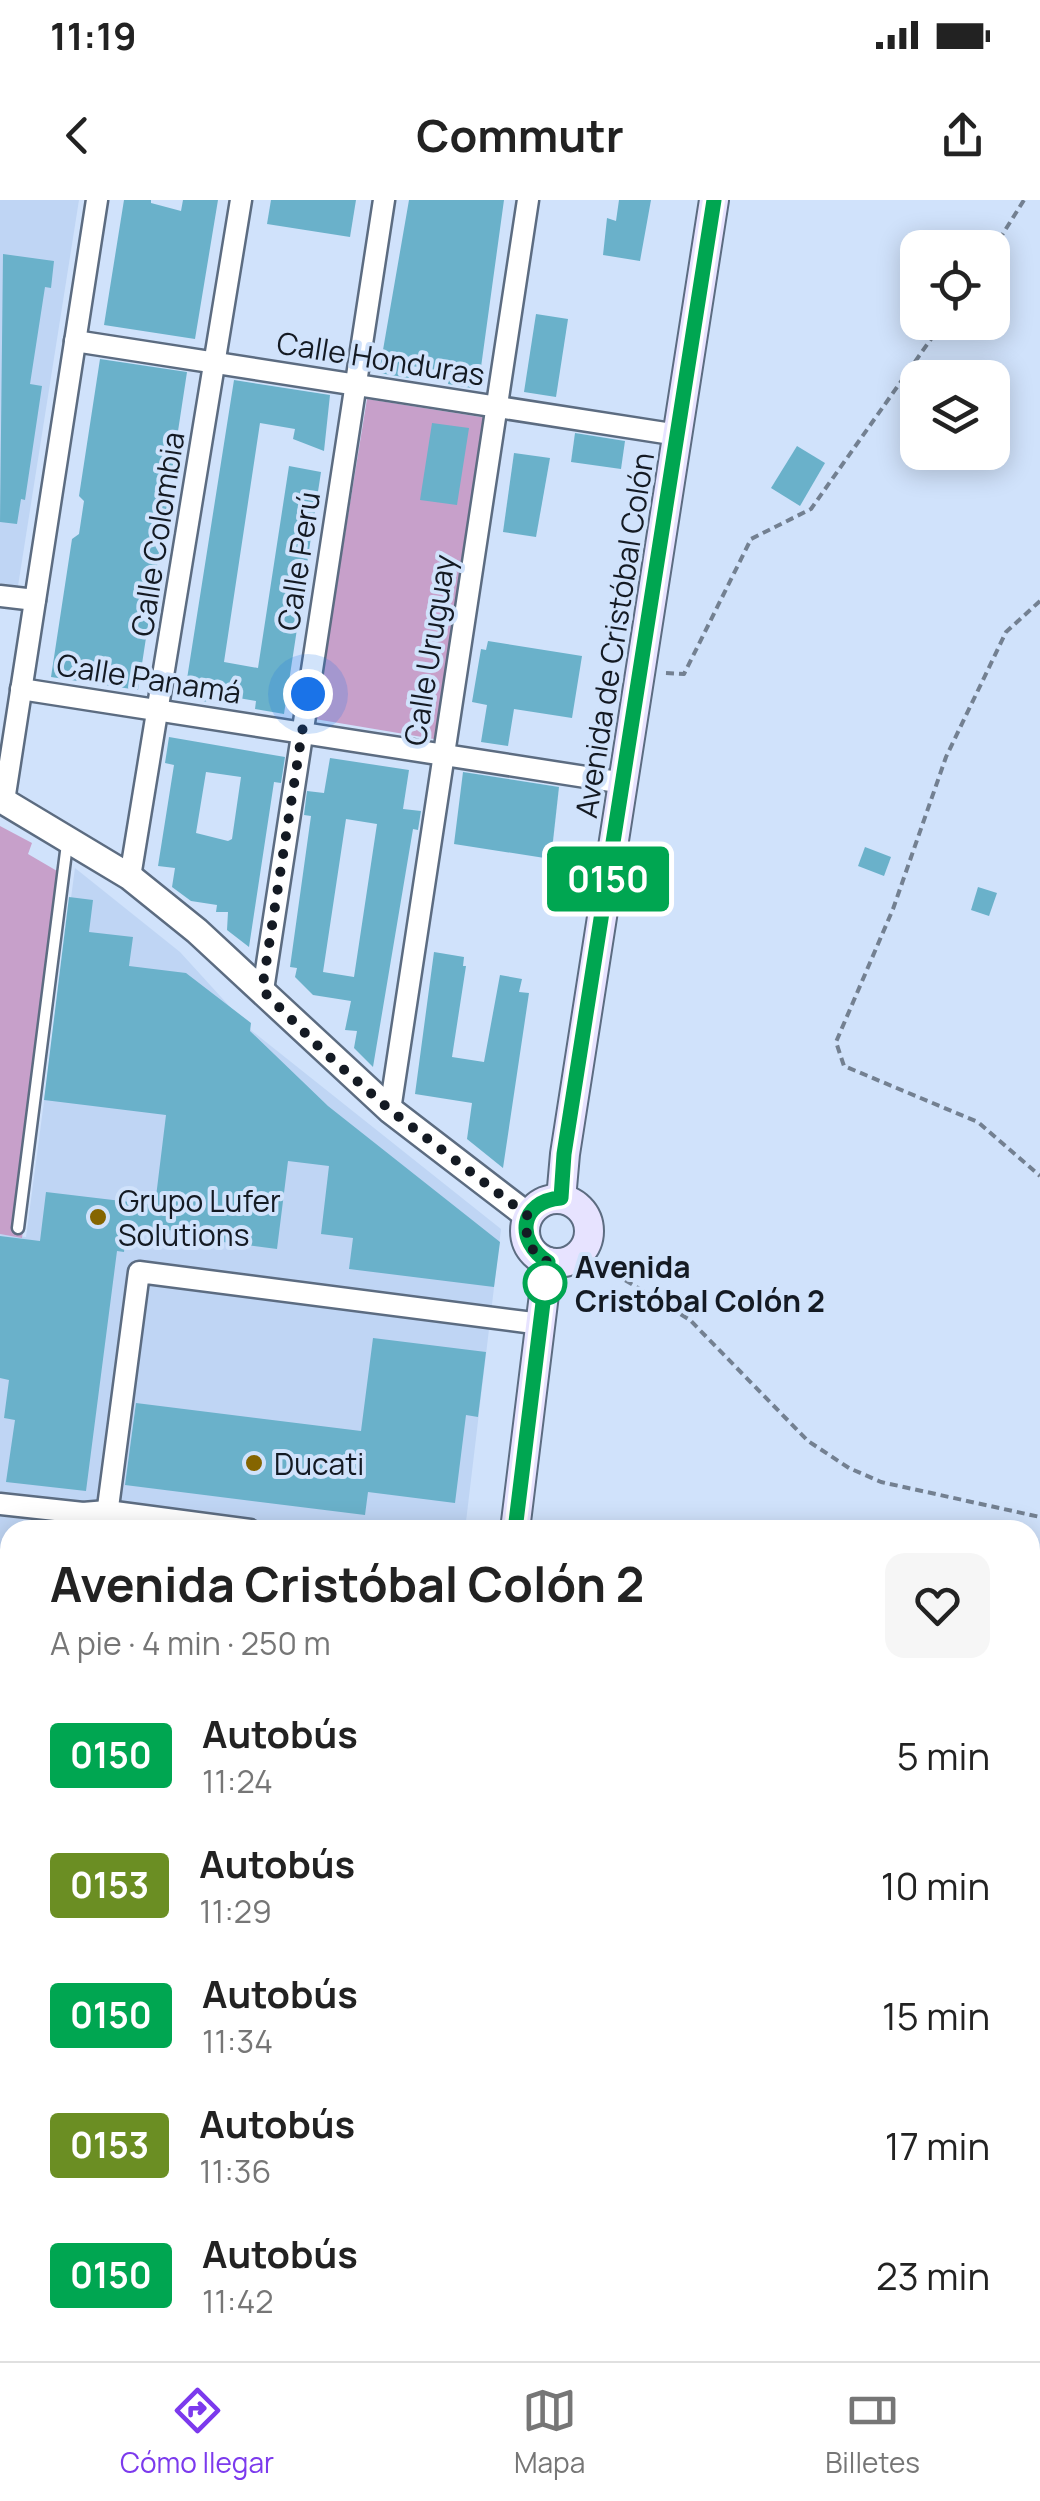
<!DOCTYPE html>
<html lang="es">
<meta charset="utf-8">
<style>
body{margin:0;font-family:Manrope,sans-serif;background:#f6f6f6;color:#222;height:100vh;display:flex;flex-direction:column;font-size:38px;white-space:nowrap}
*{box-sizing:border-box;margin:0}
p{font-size:32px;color:#767676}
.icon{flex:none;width:55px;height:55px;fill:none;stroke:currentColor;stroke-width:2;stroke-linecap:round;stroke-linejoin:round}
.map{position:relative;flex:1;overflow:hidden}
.side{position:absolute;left:0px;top:1320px;width:1040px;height:842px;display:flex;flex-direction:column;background:#fff;border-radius:30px 30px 0 0;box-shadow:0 5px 25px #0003}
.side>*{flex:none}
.badge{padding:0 20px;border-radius:8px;font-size:35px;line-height:65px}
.buttons{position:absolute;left:900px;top:30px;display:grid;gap:20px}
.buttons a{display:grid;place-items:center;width:110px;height:110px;border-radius:20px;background:#fff;box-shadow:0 5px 25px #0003;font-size:50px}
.you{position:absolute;width:50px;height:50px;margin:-25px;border:8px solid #fff;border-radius:50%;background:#1a73e8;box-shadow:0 0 0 15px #1a73e833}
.map>.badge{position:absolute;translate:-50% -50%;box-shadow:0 0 0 5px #fff}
.round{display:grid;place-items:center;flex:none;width:105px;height:105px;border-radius:20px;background:#f6f6f6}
.summary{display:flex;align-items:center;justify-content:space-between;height:170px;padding:0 50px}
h1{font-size:48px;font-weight:700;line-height:75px}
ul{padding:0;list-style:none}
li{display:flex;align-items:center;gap:30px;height:130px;padding:0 50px}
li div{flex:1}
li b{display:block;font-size:38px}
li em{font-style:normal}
li .badge{min-width:110px;font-weight:700;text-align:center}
.status{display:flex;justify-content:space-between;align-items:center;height:70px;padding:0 50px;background:#fff;direction:ltr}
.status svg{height:28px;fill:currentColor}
header{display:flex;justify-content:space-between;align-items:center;height:130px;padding:0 50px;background:#fff;font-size:45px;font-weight:700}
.menu{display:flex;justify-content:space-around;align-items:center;height:140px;border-top:2px solid #e0e0e0;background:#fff;font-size:28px;color:#767676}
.menu a{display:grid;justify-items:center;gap:5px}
.menu .on{color:#7c3aed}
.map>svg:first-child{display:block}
.built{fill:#bfd5f4}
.green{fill:#c7a0ca}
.building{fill:#6ab1ca;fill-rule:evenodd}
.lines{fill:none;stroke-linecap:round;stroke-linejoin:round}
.service-casing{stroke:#5c6c81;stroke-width:15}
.minor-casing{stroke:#5c6c81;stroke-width:25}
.tertiary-casing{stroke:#5c6c81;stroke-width:30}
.secondary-casing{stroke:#5c6c81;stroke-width:32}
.path{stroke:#738091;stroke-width:4;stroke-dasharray:8 5;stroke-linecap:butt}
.service{stroke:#fff;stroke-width:10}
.minor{stroke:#fff;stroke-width:20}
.tertiary{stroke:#fff;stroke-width:25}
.secondary{stroke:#e7e3ff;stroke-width:28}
.line-casing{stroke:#fff;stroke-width:22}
.line{stroke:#00a651;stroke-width:15}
.walk{stroke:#141a23;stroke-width:10;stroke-dasharray:0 18}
.poi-dot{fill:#856500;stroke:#d0e2fb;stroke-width:4}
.stop-dot{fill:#fff;stroke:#00a651;stroke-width:5}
.labels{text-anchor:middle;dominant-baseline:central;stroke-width:8;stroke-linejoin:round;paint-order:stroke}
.street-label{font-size:30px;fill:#141a23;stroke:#d0e2fb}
.poi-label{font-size:30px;fill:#141a23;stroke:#d0e2fb;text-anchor:start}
.stop-label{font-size:30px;font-weight:bold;fill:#141a23;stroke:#d0e2fb;text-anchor:start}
</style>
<div class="status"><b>11:19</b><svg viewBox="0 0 49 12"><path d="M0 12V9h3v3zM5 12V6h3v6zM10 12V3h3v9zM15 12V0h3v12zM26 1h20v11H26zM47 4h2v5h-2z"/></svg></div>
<header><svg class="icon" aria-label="back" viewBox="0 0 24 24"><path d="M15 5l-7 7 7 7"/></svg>Commutr<svg class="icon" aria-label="share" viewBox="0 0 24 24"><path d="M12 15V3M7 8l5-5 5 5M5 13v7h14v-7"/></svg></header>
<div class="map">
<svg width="1040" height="2161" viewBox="0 0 1040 2161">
<rect width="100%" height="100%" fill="#d0e2fb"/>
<g class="built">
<path d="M0,0H79L18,386L0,383Z"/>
<path d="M75,668L180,752L252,831L501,1029L465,1330H10V1768L0,1766V1034L26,1037Z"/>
</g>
<g class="green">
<path d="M367,199L487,218L434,539L315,519Z"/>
<path d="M0,626L32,643L28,654L69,678L22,1038L0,1034Z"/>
</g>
<g class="building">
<path d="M124,0H151V3L181,11L183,0H218L195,139L104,125Z"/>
<path d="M271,0H356L350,37L267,24Z"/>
<path d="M409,0H504L478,189L448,184L450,172L411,166L409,178L379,173Z"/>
<path d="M619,0H651L640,61L603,55L607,18L616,21Z"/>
<path d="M3,54L54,61L51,88L45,87L30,184L42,186L25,300L21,299L17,324L0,322Z"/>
<path d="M536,114L568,119L556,197L524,192Z"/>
<path d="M100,159L187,172L166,310L163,314L159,313L154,344L159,353L138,490L51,477L72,339L79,334L84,301L79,296Z"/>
<path d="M234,180L330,195L324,251L293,239L295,229L260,223L224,462L258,468L289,266L321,272L284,514L255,509L256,501L215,494L214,503L184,498Z"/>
<path d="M432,223L469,228L457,305L420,300Z"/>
<path d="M575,233L625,241L621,269L571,262Z"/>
<path d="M797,246L825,263L800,306L771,288Z"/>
<path d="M514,253L550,258L536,337L503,332Z"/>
<path d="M488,441L582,456L572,518L514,509L508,546L481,542L487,505L472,502L481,449L486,450Z"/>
<path d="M169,537L285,557L281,583L274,582L249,747L227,730L228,712H216L217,705L191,701L172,687L175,668L158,666L174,565L165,563ZM206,572L241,577L232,639L228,641L196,633Z"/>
<path d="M330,558L409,570L403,609L421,611L418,630L413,629L373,867L354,848L357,831L345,830L351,801L313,795L295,777L297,768L290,767L311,616L304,615L307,591L324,593ZM346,619L377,624L354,777L323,772Z"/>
<path d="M463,572L559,587L551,659L454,644Z"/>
<path d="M865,647L891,657L884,676L858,666Z"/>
<path d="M978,687L997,693L989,716L971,710Z"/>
<path d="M69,697L93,700L89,732L133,737L129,766L186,773L251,823L250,831L328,906L500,1042L494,1087L349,1069L353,1038L321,1034L329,966L288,961L277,1049L223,1042L224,1037L152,1028V1033L126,1030L124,1052L117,1051L86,1291L6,1282L15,1220L4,1218L9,1180L0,1178V1036L40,1041L46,992L155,1005L166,915L44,900Z"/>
<path d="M434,752L464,757L463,766H466L452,857L484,862L500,775L522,779L519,792L529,793L503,968L467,939L472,903L415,894Z"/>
<path d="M373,1138L486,1152L478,1217L466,1215L455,1303L368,1292L365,1315L125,1285L136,1203L361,1231Z"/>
</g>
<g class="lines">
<g class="service-casing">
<path id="service" d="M18,1028L67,644"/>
</g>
<g class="minor-casing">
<g id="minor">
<path d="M75,141L678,235"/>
<path d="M0,396L35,400"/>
<path d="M21,489L624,583"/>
<path d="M4,601L97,0"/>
<path d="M130,677L241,0"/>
<path d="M263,790L384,0"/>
<path d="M390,910L528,0"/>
<path d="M0,1304L83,1313L107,1311L250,1330"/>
<path d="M105,1330L139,1072L541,1124"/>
<path d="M0,1453L10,1455"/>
<path d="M0,1824L10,1870"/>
<path d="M71,2152L73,2161"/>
<path d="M209,2152L211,2161"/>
<path d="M488,2152L490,2161"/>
<path d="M323,2161L361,2152"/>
</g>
</g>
<g class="tertiary-casing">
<g id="tertiary">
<path d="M0,599L130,677L197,731L390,910L528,1016"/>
<path d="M0,1787L10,1788"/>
</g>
</g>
<g class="secondary-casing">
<g id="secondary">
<circle cx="557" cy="1031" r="32"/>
<path d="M561,999L565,954L714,0"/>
<path d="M515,1330L548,1062"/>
<path d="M613,2152L615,2161"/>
</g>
</g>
<g class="path">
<path d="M992,51L1024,0"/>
<path d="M1040,401L1006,432L946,557L893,709L836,842L844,866L978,922L1040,976"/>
<path d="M666,473L684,474L751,339L811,309L943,122"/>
<path d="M581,1053L690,1120L808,1241L849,1268L881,1282L1040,1317"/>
<path d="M0,1550L10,1526"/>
<path d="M1030,1885L1040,1867"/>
<path d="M856,2161L860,2152"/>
</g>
<use href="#service" class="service"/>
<use href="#minor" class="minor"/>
<use href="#tertiary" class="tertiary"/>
<use href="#secondary" class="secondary"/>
</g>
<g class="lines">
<g class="line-casing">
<path id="line" d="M515,1330L548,1062C515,1041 519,1001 561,998L564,954L714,0"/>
</g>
<use href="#line" class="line"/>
<path class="walk" d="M308,494L262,790L324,852L390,910L528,1016C524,1038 528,1050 548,1062L544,1093L545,1083"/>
</g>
<g class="poi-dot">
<circle cx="98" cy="1017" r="10"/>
<circle cx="254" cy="1263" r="10"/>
</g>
<circle class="stop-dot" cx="545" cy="1083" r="20"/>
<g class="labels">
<g class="street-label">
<text transform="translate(381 158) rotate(9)">Calle Honduras</text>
<text transform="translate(157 334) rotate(-81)">Calle Colombia</text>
<text transform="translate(298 361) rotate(-81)">Calle Perú</text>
<text transform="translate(614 435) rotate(-81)">Avenida de Cristóbal Colón</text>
<text transform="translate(429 450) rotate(-81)">Calle Uruguay</text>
<text transform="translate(149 478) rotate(9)">Calle Panamá</text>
</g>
<g class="poi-label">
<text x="118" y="1000">Grupo Lufer<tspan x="118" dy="34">Solutions</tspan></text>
<text x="274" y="1263">Ducati</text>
</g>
<g class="stop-label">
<text x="575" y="1066">Avenida<tspan x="575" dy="34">Cristóbal Colón 2</tspan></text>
</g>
</g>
</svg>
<div class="buttons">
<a><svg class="icon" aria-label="locate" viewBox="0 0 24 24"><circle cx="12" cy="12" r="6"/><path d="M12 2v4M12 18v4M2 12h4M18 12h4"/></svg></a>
<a><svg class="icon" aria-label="layers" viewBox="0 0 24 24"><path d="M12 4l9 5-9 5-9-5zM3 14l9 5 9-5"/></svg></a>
</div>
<div class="you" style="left:308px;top:494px"></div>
<b class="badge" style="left:608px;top:679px;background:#00a651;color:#fff">0150</b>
<section class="side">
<div class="summary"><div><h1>Avenida Cristóbal Colón 2</h1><p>A pie · 4 min · 250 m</p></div><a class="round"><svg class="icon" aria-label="heart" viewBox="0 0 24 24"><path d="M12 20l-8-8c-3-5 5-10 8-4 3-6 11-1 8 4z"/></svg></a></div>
<ul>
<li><span class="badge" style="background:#00a651;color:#fff">0150</span><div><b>Autobús</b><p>11:24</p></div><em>5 min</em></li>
<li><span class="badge" style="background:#6b8e23;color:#fff">0153</span><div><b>Autobús</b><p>11:29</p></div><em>10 min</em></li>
<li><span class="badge" style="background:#00a651;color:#fff">0150</span><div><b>Autobús</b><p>11:34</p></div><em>15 min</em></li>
<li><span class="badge" style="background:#6b8e23;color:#fff">0153</span><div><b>Autobús</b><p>11:36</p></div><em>17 min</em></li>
<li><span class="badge" style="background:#00a651;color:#fff">0150</span><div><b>Autobús</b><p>11:42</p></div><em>23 min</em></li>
</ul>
</section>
</div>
<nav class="menu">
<a class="on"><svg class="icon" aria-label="directions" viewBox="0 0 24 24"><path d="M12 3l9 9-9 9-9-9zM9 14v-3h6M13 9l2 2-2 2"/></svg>Cómo llegar</a>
<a><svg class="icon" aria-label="map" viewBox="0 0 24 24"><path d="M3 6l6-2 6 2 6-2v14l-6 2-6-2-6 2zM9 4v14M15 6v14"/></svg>Mapa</a>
<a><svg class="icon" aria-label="tickets" viewBox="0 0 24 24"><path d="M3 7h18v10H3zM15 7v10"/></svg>Billetes</a>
</nav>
